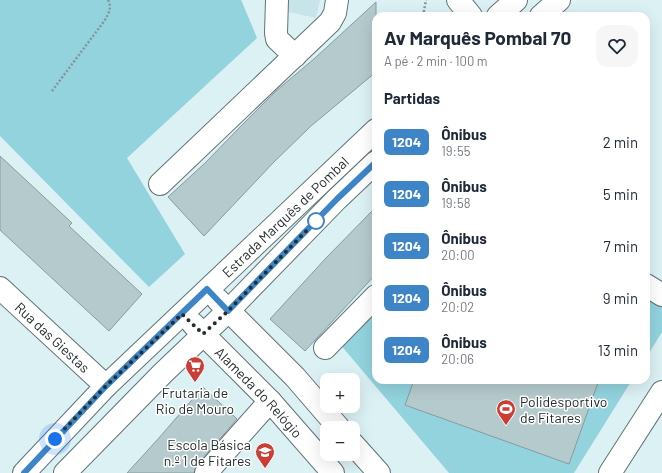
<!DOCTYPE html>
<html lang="pt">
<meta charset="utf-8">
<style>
body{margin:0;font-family:Barlow,sans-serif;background:#f6f6f7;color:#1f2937;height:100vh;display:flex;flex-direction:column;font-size:15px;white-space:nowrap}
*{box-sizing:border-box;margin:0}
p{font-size:13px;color:#747a83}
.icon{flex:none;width:22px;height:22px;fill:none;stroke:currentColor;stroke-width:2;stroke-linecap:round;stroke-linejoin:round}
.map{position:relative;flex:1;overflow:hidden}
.panel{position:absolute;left:372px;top:12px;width:278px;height:372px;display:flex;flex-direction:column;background:#fff;border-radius:12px;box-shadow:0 4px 16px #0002}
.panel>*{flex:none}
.badge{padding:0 8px;border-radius:6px;font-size:14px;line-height:26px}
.tools{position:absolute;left:320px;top:373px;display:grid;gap:8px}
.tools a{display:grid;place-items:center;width:40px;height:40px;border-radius:8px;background:#fff;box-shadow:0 4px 16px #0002;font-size:20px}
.you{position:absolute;width:20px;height:20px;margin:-10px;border:3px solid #fff;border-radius:50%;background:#1a73e8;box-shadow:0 0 0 6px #1a73e833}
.map>.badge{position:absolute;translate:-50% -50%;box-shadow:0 0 0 2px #fff}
h2{padding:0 12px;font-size:15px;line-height:36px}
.round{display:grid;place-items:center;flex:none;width:42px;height:42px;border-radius:12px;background:#f6f6f7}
.headline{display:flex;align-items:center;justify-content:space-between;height:68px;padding:0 12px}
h1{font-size:19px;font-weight:700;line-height:30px}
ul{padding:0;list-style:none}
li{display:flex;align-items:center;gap:12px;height:52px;padding:0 12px}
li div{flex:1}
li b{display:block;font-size:15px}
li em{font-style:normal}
li .badge{min-width:44px;font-weight:700;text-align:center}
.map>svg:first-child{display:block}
.built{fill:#c6e4e9}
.green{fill:#92d3de}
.building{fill:#b5cacd;stroke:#889c9f}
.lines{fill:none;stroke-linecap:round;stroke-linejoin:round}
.minor-casing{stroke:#607376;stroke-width:24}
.path{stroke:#869497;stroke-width:2.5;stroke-dasharray:2 2;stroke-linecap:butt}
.minor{stroke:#fff;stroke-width:22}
.line-casing{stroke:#fff;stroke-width:9}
.line{stroke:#3d85c6;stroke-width:6}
.walk{stroke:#252d2e;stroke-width:4;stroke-dasharray:0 7.2}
.stop-dot{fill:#fff;stroke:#3d85c6;stroke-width:2}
.labels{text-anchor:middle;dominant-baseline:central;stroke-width:3;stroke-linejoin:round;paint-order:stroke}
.street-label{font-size:14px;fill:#252d2e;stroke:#fff}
.poi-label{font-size:14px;fill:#252d2e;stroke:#fff}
</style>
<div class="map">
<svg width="662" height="473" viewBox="0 0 662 473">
<rect width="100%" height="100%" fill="#dcf1f4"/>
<path class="built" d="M287,0H320L316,18L284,11Z"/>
<g class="green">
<path d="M0,0H241L242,2L257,38L127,158L185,254L149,287L0,136Z"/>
<path d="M646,291L662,301V332L646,358Z"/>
<path d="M376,302V380H632L574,473H449L339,343Z"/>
</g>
<g class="building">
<path d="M376,2V72L311,126L274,162L204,236L168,197L205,163L241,126L276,91L315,58Z"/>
<path d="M0,156L72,223L69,226L142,294L109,331L0,230Z"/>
<path d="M376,207V274L305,351L270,319L326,258Z"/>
<path d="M414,380H599L569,464L405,405Z"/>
<path d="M203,387L237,419L197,465L194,473H127L158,439Z"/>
</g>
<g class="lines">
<g class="minor-casing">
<g id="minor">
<path d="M277,0L276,33L277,39L295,56"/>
<path d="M458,0L471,16"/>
<path d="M498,16L516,0"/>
<path d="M541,16L559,0"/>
<path d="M160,184L330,22L335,13L337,0"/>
<path d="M646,285L662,295"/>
<path id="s1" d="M0,288L106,386"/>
<path d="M218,300L295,377L339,428"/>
<path id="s2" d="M193,324L270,401L333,473"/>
<path d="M325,348L376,296"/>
<path d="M353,444L379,473"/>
<path id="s3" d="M24,473L106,386L376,130"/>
<path d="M65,473L163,373L228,311L337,199L376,162"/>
<path d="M206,473L270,401"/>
<path d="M610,473L662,392"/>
</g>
</g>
<g class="path">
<path d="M423,16L426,0"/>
<path d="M52,91L105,20C109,13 112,7 108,0"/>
</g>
<use href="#minor" class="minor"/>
</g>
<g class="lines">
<g class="line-casing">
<path id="line" d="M24,473L106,386L207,289L228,311L337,199L376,162"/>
</g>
<use href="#line" class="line"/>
<path class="walk" d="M55,439L106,386L182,314L203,334L228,311L316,221"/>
</g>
<defs>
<g id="supermarket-pin" transform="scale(1)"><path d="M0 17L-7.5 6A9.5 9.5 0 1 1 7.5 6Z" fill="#cc3e35" stroke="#fff"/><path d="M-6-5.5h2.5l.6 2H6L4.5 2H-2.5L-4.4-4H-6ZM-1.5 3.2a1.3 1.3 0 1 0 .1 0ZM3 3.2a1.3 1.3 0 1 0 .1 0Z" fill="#fff"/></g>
<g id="stadium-pin" transform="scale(1)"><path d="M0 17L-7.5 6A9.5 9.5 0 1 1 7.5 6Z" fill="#cc3e35" stroke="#fff"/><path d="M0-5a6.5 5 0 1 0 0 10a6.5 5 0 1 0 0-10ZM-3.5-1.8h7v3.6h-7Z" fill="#fff"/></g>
<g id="school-pin" transform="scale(1)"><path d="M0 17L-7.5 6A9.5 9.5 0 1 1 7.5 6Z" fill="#cc3e35" stroke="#fff"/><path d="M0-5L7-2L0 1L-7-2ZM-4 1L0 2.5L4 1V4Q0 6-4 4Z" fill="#fff"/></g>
</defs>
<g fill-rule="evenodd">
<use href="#supermarket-pin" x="195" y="366"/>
<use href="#stadium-pin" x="506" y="409"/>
<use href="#school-pin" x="265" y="452"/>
</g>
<circle class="stop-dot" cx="316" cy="221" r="8"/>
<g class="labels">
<g class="street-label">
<text stroke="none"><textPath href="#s3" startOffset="366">Estrada Marquês de Pombal</textPath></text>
<text stroke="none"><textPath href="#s1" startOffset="72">Rua das Giestas</textPath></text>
<text stroke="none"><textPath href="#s2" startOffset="95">Alameda do Relógio</textPath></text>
</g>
<g class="poi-label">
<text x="195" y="392">Frutaria de<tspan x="195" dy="16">Rio de Mouro</tspan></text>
<text x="520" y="401" text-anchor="start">Polidesportivo<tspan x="520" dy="16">de Fitares</tspan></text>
<text x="251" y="444" text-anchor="end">Escola Básica<tspan x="251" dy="16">n.º 1 de Fitares</tspan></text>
</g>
</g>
</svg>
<div class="tools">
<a>+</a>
<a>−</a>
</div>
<div class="you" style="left:55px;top:439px"></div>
<section class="panel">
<div class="headline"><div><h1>Av Marquês Pombal 70</h1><p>A pé · 2 min · 100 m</p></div><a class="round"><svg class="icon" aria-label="heart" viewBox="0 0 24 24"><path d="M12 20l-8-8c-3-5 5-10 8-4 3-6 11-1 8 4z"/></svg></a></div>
<h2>Partidas</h2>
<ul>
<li><span class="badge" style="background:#3d85c6;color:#fff">1204</span><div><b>Ônibus</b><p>19:55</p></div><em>2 min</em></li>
<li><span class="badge" style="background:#3d85c6;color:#fff">1204</span><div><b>Ônibus</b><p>19:58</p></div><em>5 min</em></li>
<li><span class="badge" style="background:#3d85c6;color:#fff">1204</span><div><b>Ônibus</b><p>20:00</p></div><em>7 min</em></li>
<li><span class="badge" style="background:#3d85c6;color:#fff">1204</span><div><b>Ônibus</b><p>20:02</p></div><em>9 min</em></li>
<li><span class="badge" style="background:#3d85c6;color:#fff">1204</span><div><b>Ônibus</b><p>20:06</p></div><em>13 min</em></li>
</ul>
</section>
</div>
